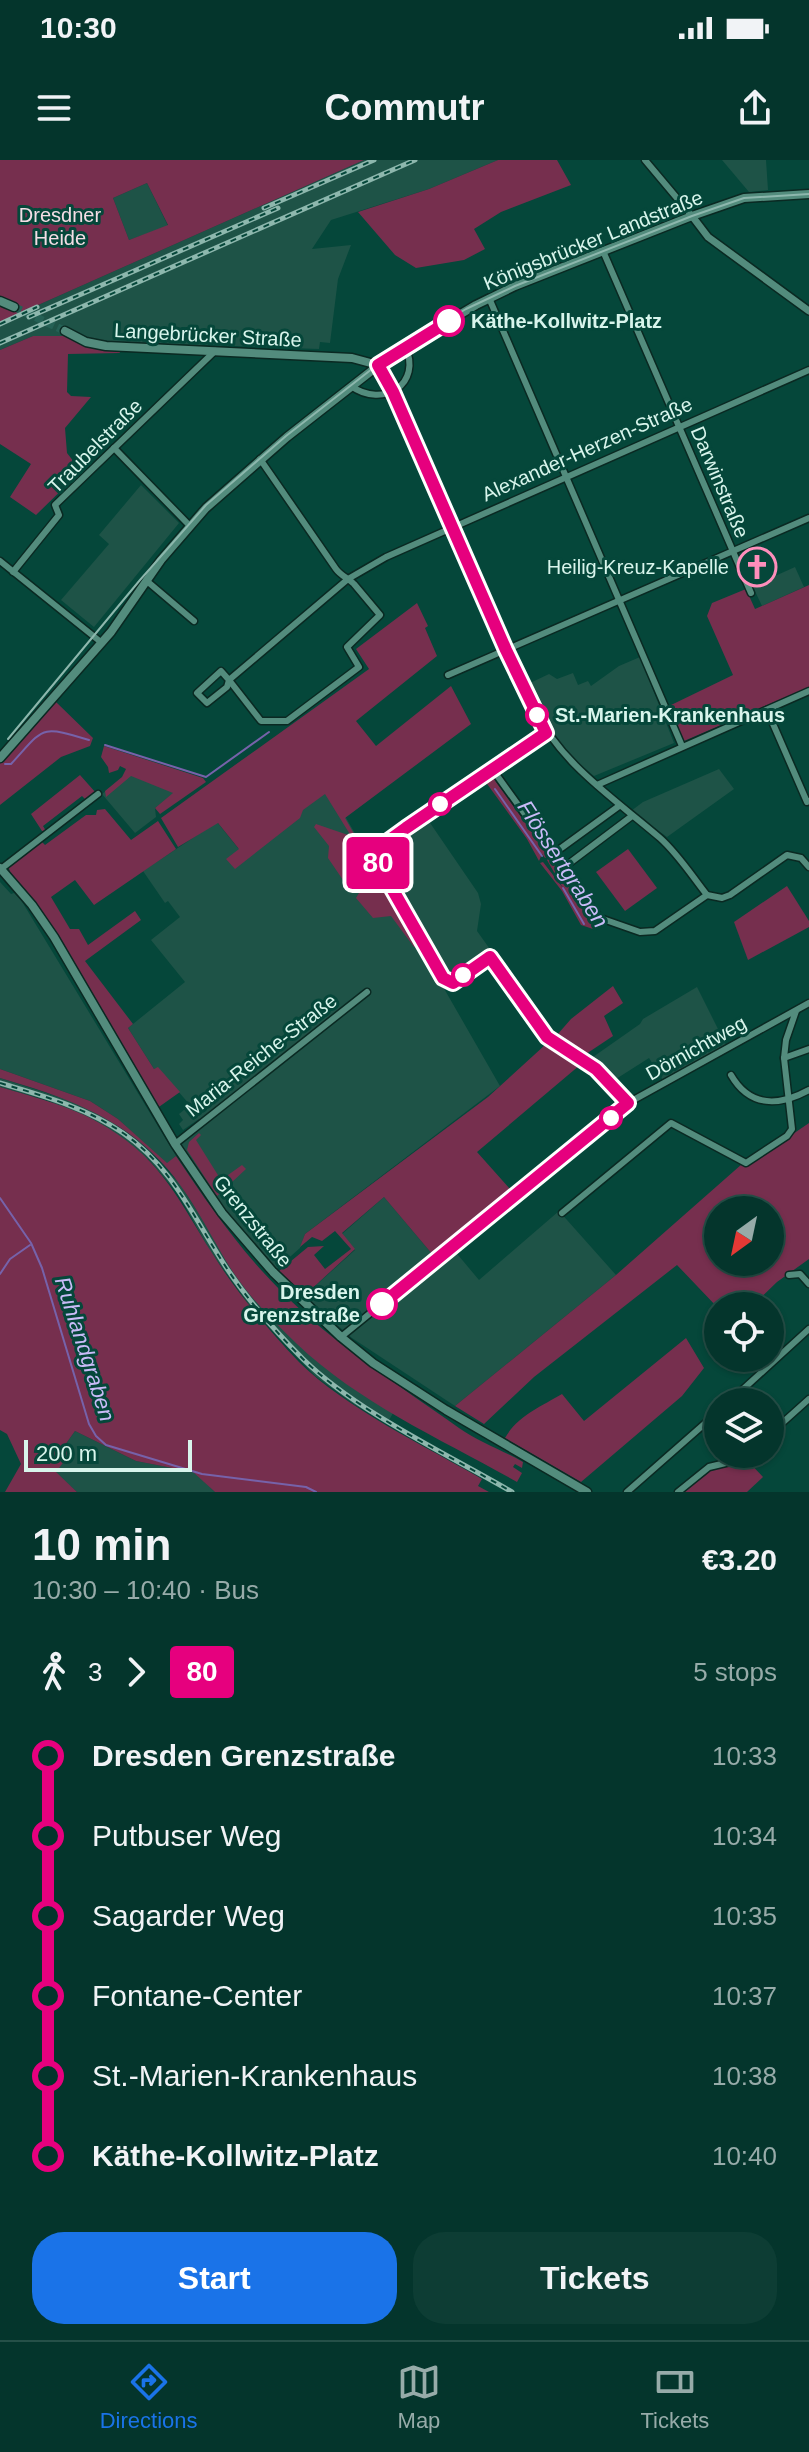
<!DOCTYPE html>
<meta charset="utf-8">
<style>
body{margin:0;font-family:Arial,sans-serif;background:#0d3d34;color:#f1f3f6;height:100vh;display:flex;flex-direction:column;font-size:30px;white-space:nowrap}
*{box-sizing:border-box;margin:0}
p{font-size:26px;color:#97aba9}
.icon{flex:none;width:44px;height:44px;fill:none;stroke:currentColor;stroke-width:2;stroke-linecap:round;stroke-linejoin:round}
.map{position:relative;height:1332px;overflow:hidden}
.details{display:flex;flex-direction:column;background:#04352c;flex:1}
.details>*{flex:none}
.badge{padding:0 16px;border-radius:6px;font-size:28px;line-height:52px}
.needle{width:52px;rotate:213deg}
.buttons{position:absolute;left:704px;top:1036px;display:grid;gap:16px}
.buttons a{display:grid;place-items:center;width:80px;height:80px;border-radius:50%;background:#04352c;box-shadow:0 2px 6px #0004,0 0 0 2px #255048;font-size:40px}
.scale{position:absolute;left:24px;bottom:20px;width:168px;box-sizing:border-box;padding-left:8px;border:4px solid #d8f5ec;border-top:0;font-size:22px;line-height:28px;white-space:nowrap;color:#d8f5ec;-webkit-text-stroke:6px #05473a;paint-order:stroke}
.map>.badge{position:absolute;translate:-50% -50%;box-shadow:0 0 0 4px #fff}
.legs{display:flex;align-items:center;gap:12px;height:88px;padding:0 32px;font-size:26px}
.legs p{margin-inline-start:auto}
.summary{display:flex;align-items:center;justify-content:space-between;height:136px;padding:0 32px}
h1{font-size:44px;font-weight:700;line-height:60px}
.button{display:flex;gap:16px;margin-top:auto;padding:16px 32px}
.button a{flex:1;height:92px;border-radius:32px;background:#1a73e8;color:#fff;font-size:32px;font-weight:700;line-height:92px;text-align:center}
.button a+a{background:#0d3d34;color:#f1f3f6}
ul{padding:0 32px;list-style:none}
li{display:flex;align-items:center;gap:28px;height:80px;font-size:30px}
li i{display:grid;place-items:center;width:12px;height:100%;margin:0 10px;background:currentColor}
li i::after{content:'';width:20px;height:20px;margin:-10px;border:6px solid;border-radius:50%;background:#04352c}
li p{margin-inline-start:auto}
li:first-child i{background:linear-gradient(#0000 50%,currentColor 0)}
li:last-child i{background:linear-gradient(currentColor 50%,#0000 0)}
.status{display:flex;justify-content:space-between;align-items:center;height:56px;padding:0 40px;background:#04352c;direction:ltr}
.status svg{height:22px;fill:currentColor}
header{display:flex;justify-content:space-between;align-items:center;height:104px;padding:0 32px;background:#04352c;font-size:36px;font-weight:700}
.dock{display:flex;justify-content:space-around;align-items:center;height:112px;border-top:2px solid #255048;background:#04352c;font-size:22px;color:#97aba9}
.dock a{display:grid;justify-items:center;gap:4px}
.dock .selected{color:#1a73e8}
.map>svg:first-child{display:block}
.built{fill:#1e5347}
.green{fill:#762f4e;fill-rule:evenodd}
.lines{fill:none;stroke-linecap:round;stroke-linejoin:round}
.stream{stroke:#7662aa;stroke-width:2}
.secondary-tunnel{stroke:#256155;stroke-width:8;stroke-dasharray:8 4;stroke-linecap:butt}
.minor-casing{stroke:#0a2922;stroke-width:9}
.tertiary-casing{stroke:#0a2922;stroke-width:10}
.secondary-casing{stroke:#0a2922;stroke-width:11}
.minor{stroke:#538c7d;stroke-width:6}
.tertiary{stroke:#538c7d;stroke-width:7}
.secondary{stroke:#538c7d;stroke-width:8}
.tram{stroke:#8db7ad;stroke-width:2}
.rail-casing{stroke:#8db7ad;stroke-width:5}
.rail{stroke:#05473a;stroke-width:2;stroke-dasharray:6;stroke-linecap:butt}
.line-1-casing{stroke:#fff;stroke-width:18}
.line-1{stroke:#e6007e;stroke-width:12}
.stop-1-dot{fill:#fff;stroke:#e6007e;stroke-width:4}
.labels{text-anchor:middle;dominant-baseline:central;stroke-width:6;stroke-linejoin:round;paint-order:stroke}
.park-label{font-size:20px;fill:#f4dde5;stroke:#05473a}
.street-label{font-size:20px;fill:#d8f5ec;stroke:#05473a}
.stop-label{font-size:20px;font-weight:bold;fill:#d8f5ec;stroke:#05473a;text-anchor:start}
.poi-label{font-size:20px;fill:#d8f5ec;stroke:#05473a;text-anchor:end}
.water-label{font-size:22px;font-style:italic;fill:#c9bbf7;stroke:#05473a}
</style>
<div class="status"><b>10:30</b><svg viewBox="0 0 49 12"><path d="M0 12V9h3v3zM5 12V6h3v6zM10 12V3h3v9zM15 12V0h3v12zM26 1h20v11H26zM47 4h2v5h-2z"/></svg></div>
<header><svg class="icon" aria-label="menu" viewBox="0 0 24 24"><path d="M4 6h16M4 12h16M4 18h16"/></svg>Commutr<svg class="icon" aria-label="share" viewBox="0 0 24 24"><path d="M12 15V3M7 8l5-5 5 5M5 13v7h14v-7"/></svg></header>
<div class="map">
<svg width="809" height="1332" viewBox="0 0 809 1332">
<rect width="100%" height="100%" fill="#05473a"/>
<g class="built">
<path d="M364,0H498L429,29L331,60L312,89L351,85L338,119L330,183L320,182L319,189L118,182L62,176H33L0,190V162Z"/>
<path d="M722,0H766L768,30L749,32Z"/>
<path d="M147,23L168,66L129,80L113,38Z"/>
<path d="M141,325L179,363L94,467L61,440L109,384L99,375Z"/>
<path d="M795,407L804,427L762,446L753,427L760,424L757,416L771,409L775,416Z"/>
<path d="M640,497L674,583L594,616L568,594L549,569L528,524L549,514L557,519L573,513L578,525L588,521L591,526L619,506Z"/>
<path d="M719,609L734,629L667,677L631,651L643,642Z"/>
<path d="M131,611L174,633L155,648L156,657L135,673L102,634Z"/>
<path d="M326,623L500,926L305,1074L300,1088L273,1112L245,1082L175,984L202,962L199,959L183,970L179,964L183,960L179,954L190,945L158,908L154,909L128,868L185,822L151,780L180,757L168,741L165,743L143,711L217,662L238,688Z"/>
<path d="M426,657L478,733L481,744L477,771L492,792L450,819L445,818L377,697L379,691Z"/>
<path d="M0,722L11,734L14,733L21,740L176,996L167,1004L118,959L90,941L0,909Z"/>
<path d="M697,827L726,885L663,920L649,898L616,919L593,897L640,864L643,859Z"/>
<path d="M0,918L77,943L109,960L140,982L180,1024L252,1137L301,1187L342,1220L393,1253L387,1264L355,1245L315,1216L255,1153L210,1091L178,1034L149,1000L50,941L0,927Z"/>
<path d="M384,1037L433,1095L448,1083L479,1120L559,1051L616,1115L455,1246L352,1178L304,1136L355,1090L342,1074Z"/>
<path d="M75,1271L136,1301L194,1312L215,1332H77L55,1312L72,1292L65,1285Z"/>
</g>
<g class="green">
<path d="M0,0H364L0,162ZM147,23L168,65L129,80L113,38Z"/>
<path d="M498,0H557L571,25L501,52L474,69L485,89L464,100L416,108L395,95L358,52L429,29Z"/>
<path d="M64,172L118,188L120,193L68,194L67,232L71,236L91,237L65,268L67,293L81,311L36,355L10,337L31,304L0,284V190L33,176H62Z"/>
<path d="M809,425V527L684,581L669,546L733,515L707,456L712,443L746,429L755,449Z"/>
<path d="M417,443L428,466L425,468L437,496L356,561L376,586L451,526L471,564L345,658L417,785L414,787L391,756L373,758L356,738L362,728L353,717L343,720L328,698L329,686L314,667L316,664L351,676L325,634L303,650L300,658L235,709L226,699L239,689L218,663L178,687L161,658L369,509L356,489Z"/>
<path d="M56,542L93,578L90,586L61,597L0,645V603Z"/>
<path d="M104,586L203,618L206,622L160,654L155,648L173,633L131,616L106,637L105,631L122,617L126,609L120,606L118,610L109,613L108,607L101,597Z"/>
<path d="M80,615L96,633L86,640L82,636L43,666L46,671H42L31,654Z"/>
<path d="M493,617L496,622L549,696L545,698L542,694L539,701L527,679L485,621Z"/>
<path d="M105,649L131,680L158,661L176,689L94,745L75,720L51,737L70,769H79L88,785L135,751L141,760L85,801L133,864L128,868L154,909L158,907L180,932L156,949L54,777L14,723L8,706L41,681L45,685L86,655H96L97,650Z"/>
<path d="M628,689L657,728L625,751L596,712Z"/>
<path d="M550,697L578,738L596,770L581,765L562,731L540,703L543,702L563,728L547,700Z"/>
<path d="M787,726L809,761V767L748,800L734,762Z"/>
<path d="M613,826L623,843L604,856L613,876L586,894L557,875L571,859Z"/>
<path d="M545,885L580,905L477,992L511,1030L433,1095L384,1037L342,1073L355,1089L304,1136L279,1111L308,1087L324,1086L314,1095L325,1109L351,1089L335,1071L322,1081L312,1077L300,1087L305,1074L488,937Z"/>
<path d="M0,909L90,941L118,959L167,1003L176,996C208,1044 240,1090 281,1131C334,1185 398,1224 459,1268C479,1282 502,1290 523,1302L522,1308L515,1304L513,1307L522,1313L517,1322C445,1281 360,1244 297,1184C274,1162 251,1139 233,1112C210,1076 193,1037 164,1005C120,956 62,936 0,918Z"/>
<path d="M0,927C37,938 75,947 108,968C163,1002 179,1041 212,1093C237,1133 267,1168 299,1202C345,1248 429,1288 482,1319L478,1326L489,1332H215L193,1312L136,1301L75,1271L65,1285L72,1291L56,1312L77,1332H5L21,1304L7,1274L0,1270Z"/>
<path d="M809,963V1099L777,1122L752,1146L718,1148L677,1105L534,1217L484,1264L455,1246L616,1115L742,1004L748,1005ZM718,1050H770V1102H718Z"/>
<path d="M199,973L201,975L196,980L221,1020L242,1005L246,1009L217,1036L187,990L189,982Z"/>
<path d="M686,1178L704,1208L682,1236L581,1322L505,1278C517,1256 542,1246 562,1234L584,1261Z"/>
<path d="M746,1299L763,1317L747,1332H682L714,1308Z"/>
</g>
<g class="lines">
<g class="stream">
<path d="M105,585L206,617L269,572"/>
<path d="M5,604H11C45,567 39,565 89,580"/>
<path d="M495,629L542,696"/>
<path d="M563,728L584,764"/>
<path d="M0,1038L31,1083L42,1108L89,1264L96,1276L106,1285L202,1314L306,1327L316,1332"/>
<path d="M0,1114L10,1099L30,1085"/>
</g>
<path class="secondary-tunnel" d="M14,147L65,171"/>
<g class="minor-casing">
<g id="minor">
<path d="M645,0L692,56"/>
<path d="M603,91L751,433"/>
<path d="M489,138L682,586"/>
<path d="M378,205L393,232L532,546C562,605 611,636 660,678C678,694 692,716 707,735L722,738L730,735L787,695L801,698L809,707"/>
<path d="M351,226C383,249 423,224 405,186"/>
<path d="M114,288L190,366"/>
<path d="M260,299L336,409C341,416 348,418 354,424L380,455L347,487L359,507L287,561H261L229,520L227,527L207,543L197,533L221,511L229,520L348,419L386,397L809,210"/>
<path d="M0,401L102,483"/>
<path d="M13,412L59,355L55,345L215,191"/>
<path d="M148,422L194,461"/>
<path d="M448,515L809,358"/>
<path d="M767,550L807,642L809,641"/>
<path d="M546,573L493,610L473,621L377,689L374,697L443,818L453,823L490,797L547,877L596,909L628,943"/>
<path d="M493,610L600,758L640,772L655,771L707,735"/>
<path d="M597,625L809,531"/>
<path d="M553,694L619,646"/>
<path d="M563,708L632,656"/>
<path d="M1,709L98,634"/>
<path d="M784,898L809,889"/>
<path d="M731,915C750,948 780,946 809,930"/>
<path d="M175,984L367,832"/>
<path d="M562,1053L671,963L746,1003L787,976L792,969L784,898L786,880L796,851"/>
<path d="M789,1115L800,1114L809,1124"/>
<path d="M341,1177L628,943L809,843"/>
<path d="M729,1242L809,1169"/>
<path d="M770,1274L809,1239"/>
<path d="M627,1332L718,1252"/>
<path d="M678,1332L709,1307L734,1301L747,1294"/>
</g>
</g>
<g class="tertiary-casing">
<path id="tertiary" d="M692,56L708,77L809,151"/>
</g>
<g class="secondary-casing">
<g id="secondary">
<path d="M0,141L14,147"/>
<path d="M65,171L86,182L106,186L352,198L378,205"/>
<path d="M0,598L111,472L161,400L206,348L287,277L393,194L476,145L515,126L692,56L744,38L809,34"/>
<path d="M0,708L32,745L54,777L175,984L222,1053L273,1112L341,1177L373,1203L446,1250L587,1332"/>
</g>
</g>
<use href="#minor" class="minor"/>
<use href="#tertiary" class="tertiary"/>
<use href="#secondary" class="secondary"/>
<path class="tram" d="M8,579L140,420L206,345L286,276L395,191L466,149L515,126L692,56L744,38L809,34"/>
<g class="rail-casing">
<g id="rail">
<path d="M264,48L374,0"/>
<path d="M29,157L278,48"/>
<path d="M0,164L37,147"/>
<path d="M0,183L415,0"/>
<path d="M0,923C43,936 85,947 123,973C171,1006 192,1054 222,1101C245,1137 273,1169 303,1199C357,1252 445,1293 512,1332"/>
</g>
</g>
<use href="#rail" class="rail"/>
</g>
<g class="lines">
<g class="line-1-casing">
<path id="line-1" d="M382,1144L628,943L596,909L547,877L490,797L453,823L443,818L374,697L377,689L406,668L546,573L506,490L393,232L378,205L449,161"/>
</g>
<use href="#line-1" class="line-1"/>
</g>
<defs>
<g id="church-ring" transform="scale(2)"><circle r="9.5" fill="#05473a" stroke="#fe8ebb" stroke-width="1.5"/><path d="M-1.2-6h2.4v3.5h3.3v2.4h-3.3V6h-2.4V-.1h-3.3v-2.4h3.3Z" fill="#fe8ebb"/></g>
</defs>
<g fill-rule="evenodd">
<use href="#church-ring" x="757" y="407"/>
</g>
<g class="stop-1-dot">
<circle cx="449" cy="161" r="14"/>
<circle cx="537" cy="555" r="10"/>
<circle cx="440" cy="644" r="10"/>
<circle cx="463" cy="815" r="10"/>
<circle cx="611" cy="958" r="10"/>
<circle cx="382" cy="1144" r="14"/>
</g>
<g class="labels">
<g class="park-label">
<text x="60" y="55">Dresdner<tspan x="60" dy="23">Heide</tspan></text>
</g>
<g class="street-label">
<text transform="translate(593 80) rotate(-22)">Königsbrücker Landstraße</text>
<text transform="translate(208 175) rotate(3)">Langebrücker Straße</text>
<text transform="translate(95 286) rotate(-45)">Traubelstraße</text>
<text transform="translate(587 289) rotate(-24)">Alexander-Herzen-Straße</text>
<text transform="translate(720 322) rotate(67)">Darwinstraße</text>
<text transform="translate(696 888) rotate(-29)">Dörnichtweg</text>
<text transform="translate(261 895) rotate(-38)">Maria-Reiche-Straße</text>
<text transform="translate(253 1061) rotate(51)">Grenzstraße</text>
</g>
<g class="stop-label">
<text x="471" y="161">Käthe-Kollwitz-Platz</text>
<text x="555" y="555">St.-Marien-Krankenhaus</text>
<text x="360" y="1132" text-anchor="end">Dresden<tspan x="360" dy="23">Grenzstraße</tspan></text>
</g>
<g class="poi-label">
<text x="729" y="407">Heilig-Kreuz-Kapelle</text>
</g>
<g class="water-label">
<text transform="translate(563 704) rotate(57)">Flössertgraben</text>
<text transform="translate(85 1189) rotate(72)">Ruhlandgraben</text>
</g>
</g>
</svg>
<div class="buttons">
<a><svg class="needle" viewBox="-14 -14 28 28"><path d="M0-13l5 13h-10z" fill="#e53935"/><path d="M0 13l5-13h-10z" fill="#97aba9"/></svg></a>
<a><svg class="icon" aria-label="locate" viewBox="0 0 24 24"><circle cx="12" cy="12" r="6"/><path d="M12 2v4M12 18v4M2 12h4M18 12h4"/></svg></a>
<a><svg class="icon" aria-label="layers" viewBox="0 0 24 24"><path d="M12 4l9 5-9 5-9-5zM3 14l9 5 9-5"/></svg></a>
</div>
<div class="scale">200 m</div>
<b class="badge" style="left:378px;top:703px;background:#e6007e;color:#fff">80</b>
</div>
<section class="details">
<div class="summary"><div><h1>10 min</h1><p>10:30 – 10:40 · Bus</p></div><b>€3.20</b></div>
<div class="legs"><svg class="icon" aria-label="walk" viewBox="0 0 24 24"><circle cx="13" cy="4" r="2"/><path d="M13 8l-2 6 4 7M11 14l-3 7M7 12l3-4h3l4 4"/></svg>3<svg class="icon" aria-label="forward" viewBox="0 0 24 24"><path d="M9 5l7 7-7 7"/></svg><b class="badge" style="background:#e6007e;color:#fff">80</b><p>5 stops</p></div>
<ul>
<li><i style="color:#e6007e"></i><b>Dresden Grenzstraße</b><p>10:33</p></li>
<li><i style="color:#e6007e"></i><span>Putbuser Weg</span><p>10:34</p></li>
<li><i style="color:#e6007e"></i><span>Sagarder Weg</span><p>10:35</p></li>
<li><i style="color:#e6007e"></i><span>Fontane-Center</span><p>10:37</p></li>
<li><i style="color:#e6007e"></i><span>St.-Marien-Krankenhaus</span><p>10:38</p></li>
<li><i style="color:#e6007e"></i><b>Käthe-Kollwitz-Platz</b><p>10:40</p></li>
</ul>
<div class="button"><a>Start</a><a>Tickets</a></div>
</section>
<nav class="dock">
<a class="selected"><svg class="icon" aria-label="directions" viewBox="0 0 24 24"><path d="M12 3l9 9-9 9-9-9zM9 14v-3h6M13 9l2 2-2 2"/></svg>Directions</a>
<a><svg class="icon" aria-label="map" viewBox="0 0 24 24"><path d="M3 6l6-2 6 2 6-2v14l-6 2-6-2-6 2zM9 4v14M15 6v14"/></svg>Map</a>
<a><svg class="icon" aria-label="tickets" viewBox="0 0 24 24"><path d="M3 7h18v10H3zM15 7v10"/></svg>Tickets</a>
</nav>
